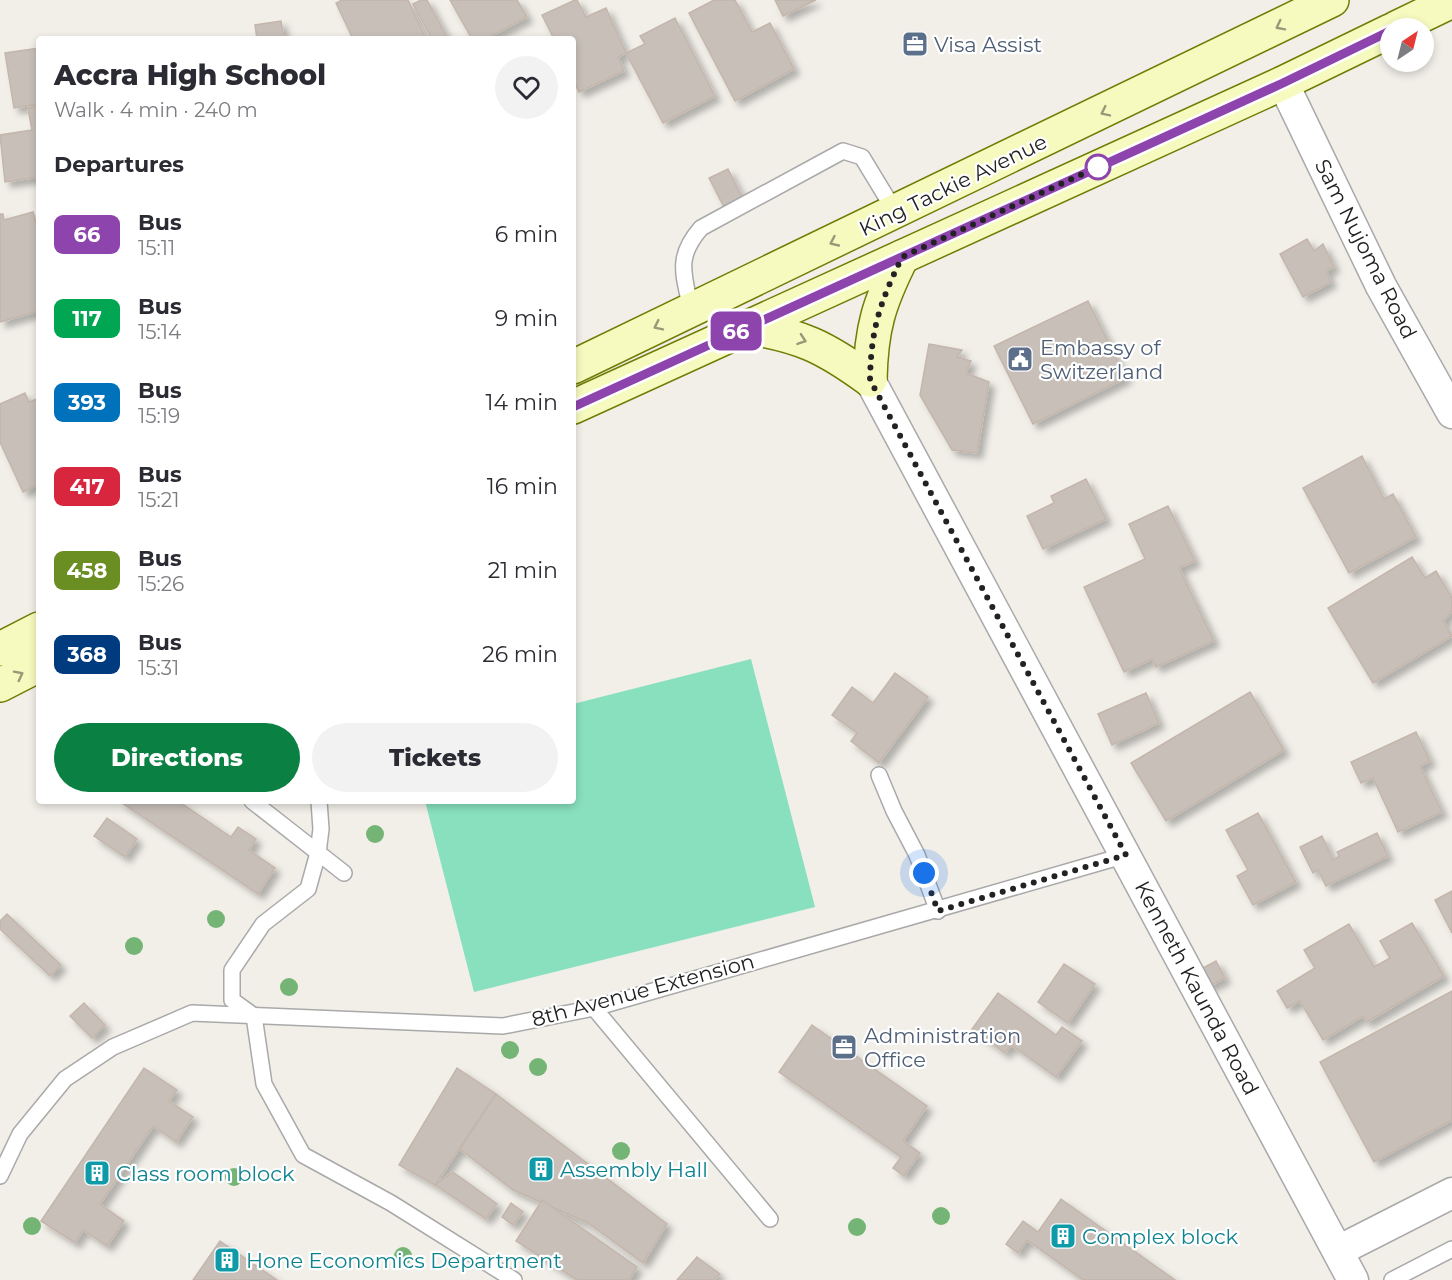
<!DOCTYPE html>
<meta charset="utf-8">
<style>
body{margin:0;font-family:Montserrat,sans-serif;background:#f2f2f3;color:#2b2b33;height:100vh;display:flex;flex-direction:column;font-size:22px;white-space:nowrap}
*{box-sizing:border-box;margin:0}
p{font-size:20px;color:#7c7c81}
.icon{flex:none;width:33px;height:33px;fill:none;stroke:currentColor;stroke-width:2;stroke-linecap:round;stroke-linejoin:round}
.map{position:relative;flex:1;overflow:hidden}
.panel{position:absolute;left:36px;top:36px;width:540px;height:768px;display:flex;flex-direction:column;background:#fff;border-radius:6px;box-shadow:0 3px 9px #0003}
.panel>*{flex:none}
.badge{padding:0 12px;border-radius:9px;font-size:21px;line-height:39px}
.needle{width:39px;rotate:35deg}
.tools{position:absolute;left:1380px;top:18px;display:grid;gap:12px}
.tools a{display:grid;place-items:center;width:54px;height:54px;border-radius:50%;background:#fff;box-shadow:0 3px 9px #0003;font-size:30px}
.you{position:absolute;width:30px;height:30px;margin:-15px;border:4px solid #fff;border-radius:50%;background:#1a73e8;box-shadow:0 0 0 9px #1a73e833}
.map>.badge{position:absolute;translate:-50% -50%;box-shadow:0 0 0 3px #fff}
h2{padding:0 18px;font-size:22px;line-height:54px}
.round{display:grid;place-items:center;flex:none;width:63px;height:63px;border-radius:32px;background:#f2f2f3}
.headline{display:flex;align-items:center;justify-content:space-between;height:102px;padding:0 18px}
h1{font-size:28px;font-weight:800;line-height:45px}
.primary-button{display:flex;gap:12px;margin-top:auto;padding:12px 18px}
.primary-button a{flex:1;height:69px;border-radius:36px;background:#0b8043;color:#fff;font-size:24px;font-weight:800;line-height:69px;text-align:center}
.primary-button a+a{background:#f2f2f3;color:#2b2b33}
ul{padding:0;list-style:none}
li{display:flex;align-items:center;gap:18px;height:84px;padding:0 18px}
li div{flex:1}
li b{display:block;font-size:22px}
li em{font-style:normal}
li .badge{min-width:66px;font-weight:700;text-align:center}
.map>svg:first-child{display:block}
.pitch{fill:#88e0be}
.building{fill:#c7bfb8;stroke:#c4b6ab;stroke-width:1.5;filter:url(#shadow)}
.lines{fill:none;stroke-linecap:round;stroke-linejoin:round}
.lane-casing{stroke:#a9a9a9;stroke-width:18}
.street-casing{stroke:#a9a9a9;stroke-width:33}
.secondary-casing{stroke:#707d05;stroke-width:36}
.lane{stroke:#fff;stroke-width:15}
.street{stroke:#fff;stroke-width:30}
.secondary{stroke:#f7fabf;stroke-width:33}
.tree{fill:#74b475}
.oneway{stroke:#979978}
.line-casing{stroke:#fff;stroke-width:14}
.line{stroke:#8e44ad;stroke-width:9}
.walk{stroke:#222;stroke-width:6;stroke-dasharray:0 10.8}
.stop-dot{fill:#fff;stroke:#8e44ad;stroke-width:3}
.labels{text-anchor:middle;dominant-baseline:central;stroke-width:4.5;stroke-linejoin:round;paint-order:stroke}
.service-label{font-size:21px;fill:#4e5e75;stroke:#fff;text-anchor:start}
.street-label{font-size:21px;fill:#222;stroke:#fff}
.culture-label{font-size:21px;fill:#0d838f;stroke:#fff;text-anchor:start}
</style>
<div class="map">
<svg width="1452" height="1280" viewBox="0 0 1452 1280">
<defs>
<filter id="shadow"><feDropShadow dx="5.5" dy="5.5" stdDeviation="3" flood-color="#0004"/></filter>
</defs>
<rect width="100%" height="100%" fill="#f2efe9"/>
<path class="pitch" d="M751,659L815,907L474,992L425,801H573V704Z"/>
<g class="building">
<path d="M342,0H408L426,39H353L336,3Z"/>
<path d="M421,0H427L448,39H432L413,4Z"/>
<path d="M450,0H517L527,17L486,39H472Z"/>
<path d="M575,0H577L586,17L606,8L626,53L618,57L624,71L579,92L573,80V39H554L542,15Z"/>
<path d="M714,0H735L752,32L770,23L794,69L735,101L689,13Z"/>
<path d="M775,0H816L783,16Z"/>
<path d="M675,18L715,96L663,123L626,53L645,44L640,36Z"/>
<path d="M281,21L284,39H257L255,25Z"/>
<path d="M39,48V104L14,108L5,53Z"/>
<path d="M39,106V177L5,182L0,135L32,130L28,108Z"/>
<path d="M728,169L742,197L724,207L709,178Z"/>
<path d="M33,212L39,233V311L0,322V214H3L4,220Z"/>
<path d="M1307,239L1314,251L1323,244L1334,267L1326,271L1331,282L1303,297L1280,254Z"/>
<path d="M1088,301L1126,378L1033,424L994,346Z"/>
<path d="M929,344L962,350L957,357L971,361L966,373L989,382L977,453L952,450L920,395Z"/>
<path d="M25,393L29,402L39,398V484L23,492L0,442V404Z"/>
<path d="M1362,456L1384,499L1393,494L1416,537L1349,573L1303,488Z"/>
<path d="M1086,479L1106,519L1043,549L1027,516L1054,503L1051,496Z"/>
<path d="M1168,506L1195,561L1179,568L1214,641L1156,667L1152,659L1124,672L1084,587L1145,559L1129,524Z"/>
<path d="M1412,557L1425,578L1436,571L1452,598V611L1443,621L1452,636L1373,683L1328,608Z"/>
<path d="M895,673L928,697L879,763L851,741L857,733L832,715L852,687L873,703Z"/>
<path d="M1250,692L1284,750L1166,821L1131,763Z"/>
<path d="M1146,693L1159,723L1112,745L1098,714Z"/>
<path d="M1416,732L1430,761L1420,766L1442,812L1398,832L1373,778L1361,783L1351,762Z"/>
<path d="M119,801H178L231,837L238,827L256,839L249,850L275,868L258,894Z"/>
<path d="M1258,813L1296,882L1253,905L1237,876L1248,870L1226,830Z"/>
<path d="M107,818L137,839L125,857L94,836Z"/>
<path d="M1377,833L1388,856L1326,886L1318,870L1313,873L1300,847L1322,836L1333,860L1339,856L1337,852Z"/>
<path d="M1452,891V933L1435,900Z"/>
<path d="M7,914L61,965L50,976L0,929V921Z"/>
<path d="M1412,923L1444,976L1367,1022L1363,1016L1323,1040L1300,1001L1287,1008L1277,991L1315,968L1304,950L1349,924L1374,967L1390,958L1380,941Z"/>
<path d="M1216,961L1225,978L1208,987L1199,970Z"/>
<path d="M1064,964L1095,984L1068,1023L1038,1002Z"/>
<path d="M1452,991V1120L1374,1162L1320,1062Z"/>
<path d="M998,993L1056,1035L1062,1027L1082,1041L1056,1077L1011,1045L1005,1053L972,1029Z"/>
<path d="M84,1003L105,1025L92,1038L70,1016Z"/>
<path d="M812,1025L927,1106L903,1141L920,1153L904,1176L893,1168L901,1157L779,1072Z"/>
<path d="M144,1068L177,1090L169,1101L193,1117L176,1142L153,1126L100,1204L124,1221L107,1246L83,1230L75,1243L41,1221Z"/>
<path d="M457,1068L496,1094L435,1185L399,1165Z"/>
<path d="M496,1094L667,1224L643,1263L588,1223L513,1190L460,1149Z"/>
<path d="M453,1172L497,1204L486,1219L435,1185Z"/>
<path d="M1061,1199L1175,1280H1083L1027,1240L1018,1253L1006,1244L1023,1221L1038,1232Z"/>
<path d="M542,1200L637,1267L629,1280H577L516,1241Z"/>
<path d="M511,1203L523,1212L513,1225L502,1217Z"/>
<path d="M220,1241L277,1280H193Z"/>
<path d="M697,1257L720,1274L713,1280H677Z"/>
</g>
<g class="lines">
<g class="lane-casing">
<g id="lane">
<path d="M691,310C684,274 675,258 701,228L843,151L862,157L896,213"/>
<path d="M879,775L894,811L917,855L938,911"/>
<path d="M252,801L344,873"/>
<path d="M319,801L321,829L318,853L308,889L263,924L232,970V1000L254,1016L264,1084L303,1155L391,1203L514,1280"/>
<path d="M594,1008L770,1219"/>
<path d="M0,1176L20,1134L65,1079L113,1047L192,1013L503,1026L594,1008L1126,855"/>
<path d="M1392,1280L1452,1249"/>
</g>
</g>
<g class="street-casing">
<g id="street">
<path d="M1283,83L1381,286L1452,413"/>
<path d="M870,380L1353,1280"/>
<path d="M1338,1251L1452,1193"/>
</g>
</g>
<g class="secondary-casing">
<g id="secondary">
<path d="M1396,28L1452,1"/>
<path d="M745,327C800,335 825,347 870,380"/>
<path d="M573,367L1332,0"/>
<path d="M870,380C871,328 879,303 902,257"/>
<path d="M573,407L1283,83L1390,31"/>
<path d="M0,649L39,629"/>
<path d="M0,685L39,665"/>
</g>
</g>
<use href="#lane" class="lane"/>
<use href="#street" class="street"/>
<use href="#secondary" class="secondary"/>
</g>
<g class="tree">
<circle cx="375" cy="834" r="9"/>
<circle cx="216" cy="919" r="9"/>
<circle cx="134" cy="946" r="9"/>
<circle cx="289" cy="987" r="9"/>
<circle cx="510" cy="1050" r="9"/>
<circle cx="538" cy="1067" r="9"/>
<circle cx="621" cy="1151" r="9"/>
<circle cx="234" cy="1177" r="9"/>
<circle cx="941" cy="1216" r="9"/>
<circle cx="32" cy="1226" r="9"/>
<circle cx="857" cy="1227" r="9"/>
<circle cx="403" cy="1256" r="9"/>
</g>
<defs><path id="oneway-chevron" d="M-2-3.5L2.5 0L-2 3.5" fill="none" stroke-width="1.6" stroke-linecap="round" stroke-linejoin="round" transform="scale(1.5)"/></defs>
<g class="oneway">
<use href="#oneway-chevron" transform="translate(1280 26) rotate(153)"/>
<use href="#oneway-chevron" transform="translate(1105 112) rotate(154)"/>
<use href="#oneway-chevron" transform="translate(834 242) rotate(155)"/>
<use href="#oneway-chevron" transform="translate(658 326) rotate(154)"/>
<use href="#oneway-chevron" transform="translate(802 340) rotate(19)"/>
<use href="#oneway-chevron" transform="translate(19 675) rotate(-27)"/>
</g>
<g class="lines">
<g class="line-casing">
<path id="line" d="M573,407L1283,83L1390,31"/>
</g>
<use href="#line" class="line"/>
<path class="walk" d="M924,873L938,911L1126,855L870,380C871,328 880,303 902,257L1098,167"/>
</g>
<defs>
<g id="office-square" transform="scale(1.35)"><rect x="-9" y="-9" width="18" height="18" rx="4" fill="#5c6f8a" stroke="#fff"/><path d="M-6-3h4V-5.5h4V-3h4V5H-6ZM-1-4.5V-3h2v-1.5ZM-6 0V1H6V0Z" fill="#fff"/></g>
<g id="civic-square" transform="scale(1.35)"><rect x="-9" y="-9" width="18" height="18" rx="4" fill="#5c6f8a" stroke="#fff"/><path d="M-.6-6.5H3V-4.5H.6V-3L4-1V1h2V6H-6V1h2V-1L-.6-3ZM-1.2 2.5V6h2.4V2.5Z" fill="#fff"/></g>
<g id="building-square" transform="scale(1.35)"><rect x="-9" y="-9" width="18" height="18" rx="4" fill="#0f9aa8" stroke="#fff"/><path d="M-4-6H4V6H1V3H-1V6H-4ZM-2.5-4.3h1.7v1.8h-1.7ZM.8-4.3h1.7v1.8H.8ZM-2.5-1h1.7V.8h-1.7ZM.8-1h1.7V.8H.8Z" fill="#fff"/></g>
</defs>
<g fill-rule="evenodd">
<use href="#office-square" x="915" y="44"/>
<use href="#civic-square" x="1020" y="359"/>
<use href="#office-square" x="844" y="1047"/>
<use href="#building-square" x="541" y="1169"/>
<use href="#building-square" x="97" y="1173"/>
<use href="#building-square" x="1063" y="1236"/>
<use href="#building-square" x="227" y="1260"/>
</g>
<circle class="stop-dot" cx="1098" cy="167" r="12"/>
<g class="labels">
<g class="service-label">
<text x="934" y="44">Visa Assist</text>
<text x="1040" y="347">Embassy of<tspan x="1040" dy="24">Switzerland</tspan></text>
<text x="864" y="1035">Administration<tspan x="864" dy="24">Office</tspan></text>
</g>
<g class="street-label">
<text transform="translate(953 185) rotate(-26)">King Tackie Avenue</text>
<text transform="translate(1366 249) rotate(63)">Sam Nujoma Road</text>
<text transform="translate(1197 988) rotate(62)">Kenneth Kaunda Road</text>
<text transform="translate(643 990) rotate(-15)">8th Avenue Extension</text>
</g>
<g class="culture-label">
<text x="560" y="1169">Assembly Hall</text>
<text x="116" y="1173">Class room block</text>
<text x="1082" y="1236">Complex block</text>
<text x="246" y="1260">Hone Economics Department</text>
</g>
</g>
</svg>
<div class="tools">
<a><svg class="needle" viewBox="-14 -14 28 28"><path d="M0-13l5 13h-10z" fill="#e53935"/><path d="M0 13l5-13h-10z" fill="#7c7c81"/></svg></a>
</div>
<div class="you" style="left:924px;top:873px"></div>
<b class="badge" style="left:736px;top:331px;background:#8e44ad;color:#fff">66</b>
<section class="panel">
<div class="headline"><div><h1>Accra High School</h1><p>Walk · 4 min · 240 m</p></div><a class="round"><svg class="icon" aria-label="heart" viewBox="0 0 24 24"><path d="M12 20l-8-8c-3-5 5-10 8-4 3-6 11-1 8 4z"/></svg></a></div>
<h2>Departures</h2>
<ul>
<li><span class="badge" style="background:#8e44ad;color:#fff">66</span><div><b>Bus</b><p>15:11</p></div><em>6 min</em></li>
<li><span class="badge" style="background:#00a651;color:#fff">117</span><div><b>Bus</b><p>15:14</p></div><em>9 min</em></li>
<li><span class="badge" style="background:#0072bc;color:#fff">393</span><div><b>Bus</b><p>15:19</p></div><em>14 min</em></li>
<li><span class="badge" style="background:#d7263d;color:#fff">417</span><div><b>Bus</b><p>15:21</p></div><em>16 min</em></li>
<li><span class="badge" style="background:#6b8e23;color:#fff">458</span><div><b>Bus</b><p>15:26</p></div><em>21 min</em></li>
<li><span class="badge" style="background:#003b80;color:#fff">368</span><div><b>Bus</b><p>15:31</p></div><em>26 min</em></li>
</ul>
<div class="primary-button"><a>Directions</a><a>Tickets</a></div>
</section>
</div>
